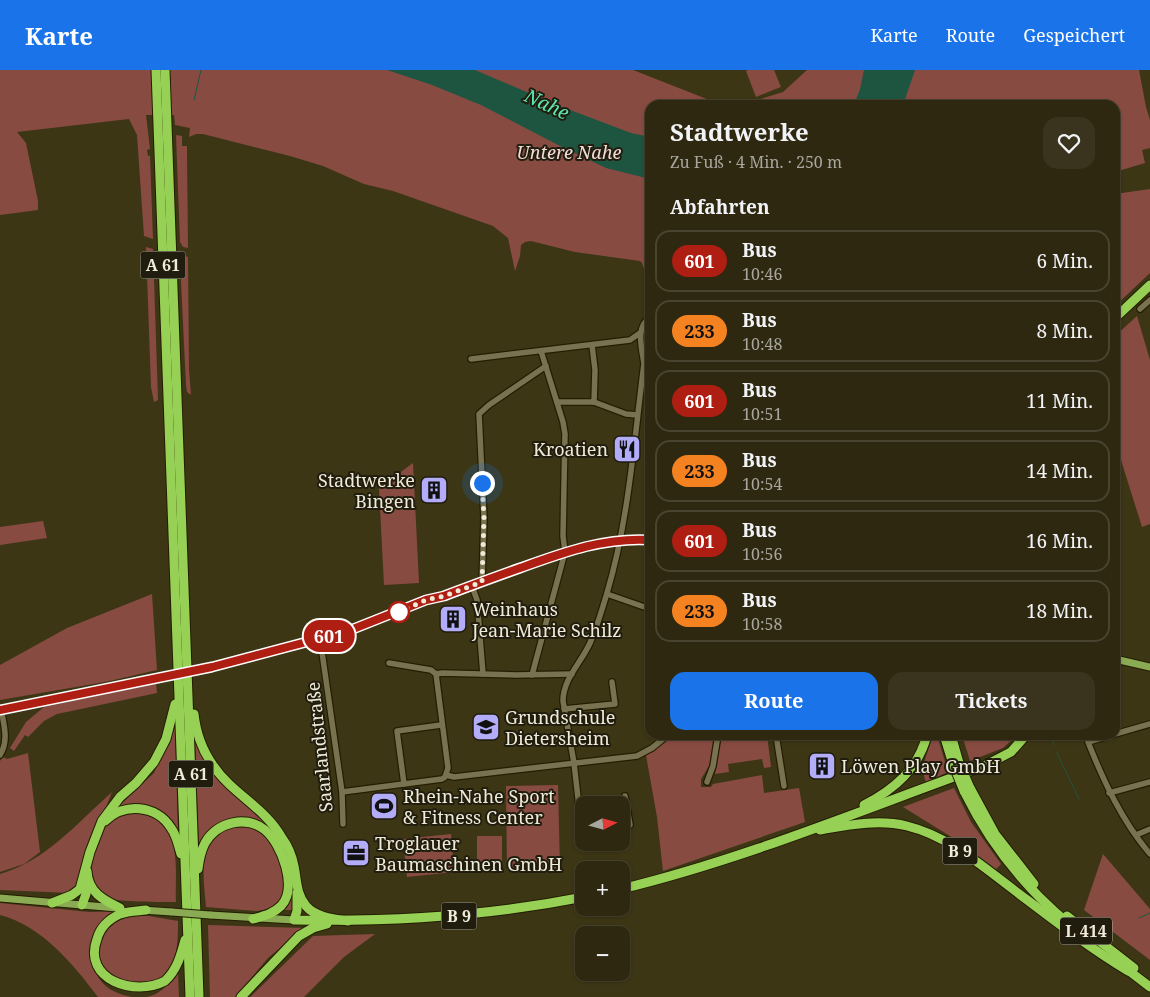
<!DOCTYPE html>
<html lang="de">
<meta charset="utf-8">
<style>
body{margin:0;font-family:"Noto Serif",serif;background:#3a341e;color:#f1f3f6;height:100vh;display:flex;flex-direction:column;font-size:19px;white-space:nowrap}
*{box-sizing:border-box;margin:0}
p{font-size:16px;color:#a7a69f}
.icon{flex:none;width:28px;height:28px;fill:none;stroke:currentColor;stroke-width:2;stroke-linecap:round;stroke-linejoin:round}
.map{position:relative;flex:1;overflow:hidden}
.sheet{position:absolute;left:645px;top:30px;width:475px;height:640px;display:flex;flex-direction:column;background:#2e2810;border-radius:15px;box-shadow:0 1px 4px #0004,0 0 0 1px #494430}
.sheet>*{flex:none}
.badge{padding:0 10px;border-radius:16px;font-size:18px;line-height:32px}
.needle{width:32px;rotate:84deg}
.tools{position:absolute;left:575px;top:726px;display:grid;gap:10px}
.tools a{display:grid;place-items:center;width:55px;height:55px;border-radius:10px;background:#2e2810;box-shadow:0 1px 4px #0004,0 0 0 1px #494430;font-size:25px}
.you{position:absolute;width:25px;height:25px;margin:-12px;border:4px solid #fff;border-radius:50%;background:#1a73e8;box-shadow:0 0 0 8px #1a73e833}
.map>.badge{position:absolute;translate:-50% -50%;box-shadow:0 0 0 2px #fff}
h2{padding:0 25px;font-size:19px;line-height:45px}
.round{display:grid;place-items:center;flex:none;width:52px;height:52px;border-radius:15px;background:#3a341e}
.overview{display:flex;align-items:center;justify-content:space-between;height:85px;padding:0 25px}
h1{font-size:24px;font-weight:700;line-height:38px}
.cta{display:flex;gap:10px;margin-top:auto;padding:10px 25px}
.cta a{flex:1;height:58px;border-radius:15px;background:#1a73e8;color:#fff;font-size:20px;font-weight:700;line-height:58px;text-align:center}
.cta a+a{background:#3a341e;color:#f1f3f6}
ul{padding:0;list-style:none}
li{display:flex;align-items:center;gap:15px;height:62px;margin:0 10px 8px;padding:0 15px;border:2px solid #494430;border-radius:15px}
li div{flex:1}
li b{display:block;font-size:19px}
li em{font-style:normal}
li .badge{min-width:55px;font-weight:700;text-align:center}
header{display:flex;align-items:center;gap:30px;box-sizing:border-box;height:70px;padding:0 25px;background:#1a73e8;color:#fff}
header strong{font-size:24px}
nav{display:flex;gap:28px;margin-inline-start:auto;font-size:18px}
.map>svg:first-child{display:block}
.green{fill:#884b42}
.water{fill:#1e5540}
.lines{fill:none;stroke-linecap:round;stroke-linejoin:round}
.stream{stroke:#1e5540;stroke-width:1}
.minor-casing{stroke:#241d00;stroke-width:8}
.major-casing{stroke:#241d00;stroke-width:9}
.highway-casing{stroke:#241d00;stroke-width:11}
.minor{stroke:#797250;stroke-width:5.5}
.major{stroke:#8aab53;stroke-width:7}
.highway{stroke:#96d155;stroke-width:9}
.major-bridge-casing{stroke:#241d00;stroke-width:9;stroke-linecap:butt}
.highway-bridge-casing{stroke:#241d00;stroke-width:11;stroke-linecap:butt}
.major-bridge{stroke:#8aab53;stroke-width:7}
.highway-bridge{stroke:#96d155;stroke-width:9}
.line-casing{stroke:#fff;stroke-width:11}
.line{stroke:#af1e13;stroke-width:8}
.walk{stroke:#efebd9;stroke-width:5;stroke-dasharray:0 9}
.stop-dot{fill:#fff;stroke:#af1e13;stroke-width:2.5}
.labels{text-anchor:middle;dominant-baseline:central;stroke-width:4;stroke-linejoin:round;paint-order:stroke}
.shield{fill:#201d0f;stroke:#b1ad9c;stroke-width:1}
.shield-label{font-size:16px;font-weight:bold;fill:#efebd9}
.park-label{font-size:18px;font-style:italic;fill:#f4dad6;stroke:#201d0f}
.poi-label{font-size:18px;fill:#efebd9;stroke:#201d0f;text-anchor:start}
.street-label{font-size:18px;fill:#efebd9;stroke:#201d0f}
.water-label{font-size:19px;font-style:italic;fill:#59e6b1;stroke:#201d0f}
</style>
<header>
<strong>Karte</strong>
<nav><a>Karte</a><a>Route</a><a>Gespeichert</a></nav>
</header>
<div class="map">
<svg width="1150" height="927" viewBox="0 0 1150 927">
<rect width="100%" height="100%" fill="#3d3615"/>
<g class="green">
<path d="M0,0H633L722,35H650V193L647,194L648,199H644L642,193L640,191L575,182L531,171L525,172L521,175L520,186L515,201L508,168L493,156L393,121L364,114L323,96L290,86L203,64H196L189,67L190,58L175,55L174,45H146L150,79L147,80L148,86H150L153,169L144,166L137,65L129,49L17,62L26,73L38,131V140L0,145Z"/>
<path d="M748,0H774L781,17L756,27L746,1Z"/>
<path d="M807,0H1139L1146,37L1150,50V78L1142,80L1145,93L1115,102V35H727L754,31L783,22Z"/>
<path d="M176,65L182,66V76H187V85L188,178L183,177L180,172Z"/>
<path d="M1150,119V203L1115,236V124Z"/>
<path d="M146,177L153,179L158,330L154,332L151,317Z"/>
<path d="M185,186L188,187L189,299L191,325L187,322L186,315L180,191L181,188Z"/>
<path d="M1137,246L1150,290V454L1142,457L1115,371V266Z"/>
<path d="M413,393L419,513L384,515L379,418Z"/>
<path d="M43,451L47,468L0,475V457Z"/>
<path d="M152,524L157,600L105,612L0,630V595L67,558Z"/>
<path d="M156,613L157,623L57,644L44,651L28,667L25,665L14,681L10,678L26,652L44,637Z"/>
<path d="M175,657L178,762C161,736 149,732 118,737L154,703Z"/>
<path d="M671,665H715L711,693L701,709V717H711L713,714L762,705L764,723L799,718L805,752L663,801L657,747L646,685Z"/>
<path d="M721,665H767L771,697L764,698L762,689L728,694L729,702L715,704Z"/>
<path d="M933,665H937L948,702L926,712C919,695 929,682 933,665Z"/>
<path d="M962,665H1017L1003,678L970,691Z"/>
<path d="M195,666L211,698L251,735L279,766L294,820V840H283L291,810L266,757L225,753L199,780Z"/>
<path d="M28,683L40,782L24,794L0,802V691L3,687L7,689Z"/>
<path d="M558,715L560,799L507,800L506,716Z"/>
<path d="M954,718L971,752L1001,794L995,800L958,771L903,737Z"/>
<path d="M112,722L106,737L92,762L84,785L79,810L71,823L0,820V804C46,791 77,753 112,722Z"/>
<path d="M136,743C141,744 147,744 152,746C182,758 175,806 176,832C163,832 117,832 107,828C104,826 97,821 95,818C86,804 95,763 108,753C116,746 126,745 136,743Z"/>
<path d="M242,755L255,757L267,764L282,792L285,821L280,831L271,839L257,841L206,837C204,810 196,771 226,758C230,756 237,756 242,755Z"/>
<path d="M451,764L454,802L407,807L403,769Z"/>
<path d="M477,766H502V794L477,795Z"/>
<path d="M1103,784L1150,839V890L1084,840Z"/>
<path d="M0,833L89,842L121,841L108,849L90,890C99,913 107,922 132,927H98C73,894 42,856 0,845Z"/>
<path d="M134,846H149L178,851C178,880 177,899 151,916L108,908L99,891V873L106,860L116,851Z"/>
<path d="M208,855L304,858L268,888L235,927H210Z"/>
<path d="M375,864L344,887L304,927H250L313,866Z"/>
<path d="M178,902L179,927H145C160,926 169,913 178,902Z"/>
</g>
<g class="water">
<path d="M387,0H475L557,35L631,63L650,67V109L606,98L560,76L481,35L432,15Z"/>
<path d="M864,0H915L903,35H854L860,19Z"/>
</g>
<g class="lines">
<g class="stream">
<path d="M194,30L201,0"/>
<path d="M1050,665L1054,675"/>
<path d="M1057,683L1079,729"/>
<path d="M1139,848L1150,843"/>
</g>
<g class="minor-casing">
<g id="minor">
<path d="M1140,239L1150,230"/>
<path d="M592,275L595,300L594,332"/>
<path d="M471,289L630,270L640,263"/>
<path d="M557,332H594L626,344L637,345"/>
<path d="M482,512L484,448L479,344L489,335L546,296"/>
<path d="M472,516L477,530L483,604"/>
<path d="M607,524L650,539"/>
<path d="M647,539L650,529"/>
<path d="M320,568L342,722L343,754"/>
<path d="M389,593L431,600L436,604L442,603L516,605L572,604"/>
<path d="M532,605L565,482L563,466L565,364L563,352L541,281"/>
<path d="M564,639L615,634L612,612"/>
<path d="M1115,664L1150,654"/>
<path d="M776,665L784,716"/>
<path d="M1112,665L1088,672C1104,712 1122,751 1150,784"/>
<path d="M0,685C9,671 4,655 1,639"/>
<path d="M446,705L454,707L637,686L652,678L668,665"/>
<path d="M707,712L713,696L718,665"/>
<path d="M404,714L397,661L441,655"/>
<path d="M342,722L442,709L445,707L448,698L436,604"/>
<path d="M1109,723L1150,712"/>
<path d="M621,757L630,755L625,726"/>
<path d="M584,762L582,763L574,693L563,631C563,609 581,593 590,573C597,557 602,540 607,523C629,449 634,370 644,294C642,278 635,258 650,247"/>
<path d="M1136,765L1150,759"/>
</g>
</g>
<g class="major-casing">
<g id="major">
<path d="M1115,589L1150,597"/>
<path d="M212,597L348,561L426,531L444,526C471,516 497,506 524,497C565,482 605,467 650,470"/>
<path d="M0,640L152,610"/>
<path d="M0,828L117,838"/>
<path d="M142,840L172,842"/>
<path d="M210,845L294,850"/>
</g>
</g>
<g class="highway-casing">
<g id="highway">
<path d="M156,0L190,927"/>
<path d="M165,0L199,927"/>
<path d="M1115,248L1150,215"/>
<path d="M194,644C197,672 209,695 229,714C248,732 269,745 282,768C288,776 292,786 294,796C297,810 296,824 306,836C315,847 334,849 348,851"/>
<path d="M944,665L953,694"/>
<path d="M951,665L959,693"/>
<path d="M970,718L995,764L1034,814"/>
<path d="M964,721C990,774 1025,818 1070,855"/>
<path d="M864,735C895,719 918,699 927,665"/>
<path d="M105,751C124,732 157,735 171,758C177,766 178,775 181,784"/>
<path d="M820,760C849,755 878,749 907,756C948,766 981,795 1014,820C1051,848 1088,877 1128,901"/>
<path d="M198,799C199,790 201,781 205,773C217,752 246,745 265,760C282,774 298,818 281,836C273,844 263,846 253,849"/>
<path d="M87,801C88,822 103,830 120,838"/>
<path d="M621,819C745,789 864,739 984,696L1011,682L1026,665"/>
<path d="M297,823V841L294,850C392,852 488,846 584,827"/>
<path d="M52,833L72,825L80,819L90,782L102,751L120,727L136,713L154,692L166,669L175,634"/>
<path d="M82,835L86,824L87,809"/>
<path d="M146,840C138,841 128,841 120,844C109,849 100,858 97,869C82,910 135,927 165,911C177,900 181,885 185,870"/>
<path d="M1067,846L1134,898"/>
<path d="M1124,897L1150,917"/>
<path d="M241,927L299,866L313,858L327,854"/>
</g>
</g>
<use href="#minor" class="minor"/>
<use href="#major" class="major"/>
<use href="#highway" class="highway"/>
<g class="major-bridge-casing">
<g id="major-bridge">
<path d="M152,610L212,597"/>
<path d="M172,842L210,845"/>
</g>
</g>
<g class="highway-bridge-casing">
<g id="highway-bridge">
<path d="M959,693L970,718"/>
<path d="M953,694L964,721"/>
</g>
</g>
<use href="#major-bridge" class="major-bridge"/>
<use href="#highway-bridge" class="highway-bridge"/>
</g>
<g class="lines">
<g class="line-casing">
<path id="line" d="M0,640L212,597L348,561L426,530L444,526C470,516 495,507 520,498C562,483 604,467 650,470"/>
</g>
<use href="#line" class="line"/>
<path class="walk" d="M399,542L426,530L444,526L482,512L484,448L482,413"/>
</g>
<defs>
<g id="restaurant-square" transform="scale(1.4375)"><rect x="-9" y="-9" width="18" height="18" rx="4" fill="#b3adf9" stroke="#201d0f"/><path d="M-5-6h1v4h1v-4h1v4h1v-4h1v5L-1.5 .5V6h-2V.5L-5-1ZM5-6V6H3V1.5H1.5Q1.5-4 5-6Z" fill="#111"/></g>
<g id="building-square" transform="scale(1.4375)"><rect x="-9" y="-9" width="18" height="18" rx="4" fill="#b3adf9" stroke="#201d0f"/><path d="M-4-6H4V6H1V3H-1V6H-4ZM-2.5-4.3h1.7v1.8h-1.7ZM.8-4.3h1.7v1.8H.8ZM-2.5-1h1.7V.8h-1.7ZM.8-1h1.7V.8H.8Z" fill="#111"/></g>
<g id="school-square" transform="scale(1.4375)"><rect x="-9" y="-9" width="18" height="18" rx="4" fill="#b3adf9" stroke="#201d0f"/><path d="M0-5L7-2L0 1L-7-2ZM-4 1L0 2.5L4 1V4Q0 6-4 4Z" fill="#111"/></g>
<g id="stadium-square" transform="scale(1.4375)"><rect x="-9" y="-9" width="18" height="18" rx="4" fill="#b3adf9" stroke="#201d0f"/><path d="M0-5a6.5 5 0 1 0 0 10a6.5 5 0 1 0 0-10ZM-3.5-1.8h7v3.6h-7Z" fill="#111"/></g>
<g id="office-square" transform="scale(1.4375)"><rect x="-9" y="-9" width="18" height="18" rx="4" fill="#b3adf9" stroke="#201d0f"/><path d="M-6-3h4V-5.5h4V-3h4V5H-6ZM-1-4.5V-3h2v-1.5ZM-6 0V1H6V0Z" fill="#111"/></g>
</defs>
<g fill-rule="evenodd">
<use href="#restaurant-square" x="627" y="379"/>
<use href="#building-square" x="434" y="420"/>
<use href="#building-square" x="453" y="549"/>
<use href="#school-square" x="486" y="657"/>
<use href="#building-square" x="822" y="696"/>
<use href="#stadium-square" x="384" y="736"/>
<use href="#office-square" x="356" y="783"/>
</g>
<circle class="stop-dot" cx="399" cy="542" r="10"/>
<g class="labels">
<g class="shield">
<rect x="140.5" y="181.5" width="45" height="27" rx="4"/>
<rect x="168.5" y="690.5" width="45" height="27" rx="4"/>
<rect x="942.5" y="767.5" width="35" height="27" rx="4"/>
<rect x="441.5" y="832.5" width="35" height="27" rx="4"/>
<rect x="1060" y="847.5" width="52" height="27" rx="4"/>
</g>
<g class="shield-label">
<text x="163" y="195">A 61</text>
<text x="191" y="704">A 61</text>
<text x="960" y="781">B 9</text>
<text x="459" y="846">B 9</text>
<text x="1086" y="861">L 414</text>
</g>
<g class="park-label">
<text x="569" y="82">Untere Nahe</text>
</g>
<g class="poi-label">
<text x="608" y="379" text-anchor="end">Kroatien</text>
<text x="415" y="410" text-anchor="end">Stadtwerke<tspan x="415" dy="21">Bingen</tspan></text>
<text x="472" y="539">Weinhaus<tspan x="472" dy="21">Jean-Marie Schilz</tspan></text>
<text x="505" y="647">Grundschule<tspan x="505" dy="21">Dietersheim</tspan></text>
<text x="841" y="696">Löwen Play GmbH</text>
<text x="403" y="726">Rhein-Nahe Sport<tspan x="403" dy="21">&amp; Fitness Center</tspan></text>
<text x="375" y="773">Troglauer<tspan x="375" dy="21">Baumaschinen GmbH</tspan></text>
</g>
<g class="street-label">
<text transform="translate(319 677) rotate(-96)">Saarlandstraße</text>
</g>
<g class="water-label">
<text transform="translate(547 34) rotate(25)">Nahe</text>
</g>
</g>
</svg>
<div class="tools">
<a><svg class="needle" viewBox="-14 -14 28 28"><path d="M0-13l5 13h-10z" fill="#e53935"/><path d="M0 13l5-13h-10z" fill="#a7a69f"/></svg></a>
<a>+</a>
<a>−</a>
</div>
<div class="you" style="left:482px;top:413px"></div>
<b class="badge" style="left:329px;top:566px;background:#af1e13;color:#fff">601</b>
<section class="sheet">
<div class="overview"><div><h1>Stadtwerke</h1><p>Zu Fuß · 4 Min. · 250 m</p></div><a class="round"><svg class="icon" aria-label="heart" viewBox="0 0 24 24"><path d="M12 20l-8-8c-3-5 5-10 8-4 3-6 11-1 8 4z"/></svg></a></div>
<h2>Abfahrten</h2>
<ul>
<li><span class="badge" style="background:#af1e13;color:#fff">601</span><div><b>Bus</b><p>10:46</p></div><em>6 Min.</em></li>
<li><span class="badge" style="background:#f58220;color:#111">233</span><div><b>Bus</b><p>10:48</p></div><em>8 Min.</em></li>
<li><span class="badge" style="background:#af1e13;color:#fff">601</span><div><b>Bus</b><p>10:51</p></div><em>11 Min.</em></li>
<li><span class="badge" style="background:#f58220;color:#111">233</span><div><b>Bus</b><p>10:54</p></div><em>14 Min.</em></li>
<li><span class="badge" style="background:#af1e13;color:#fff">601</span><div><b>Bus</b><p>10:56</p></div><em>16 Min.</em></li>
<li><span class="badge" style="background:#f58220;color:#111">233</span><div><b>Bus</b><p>10:58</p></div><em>18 Min.</em></li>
</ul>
<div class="cta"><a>Route</a><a>Tickets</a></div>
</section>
</div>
